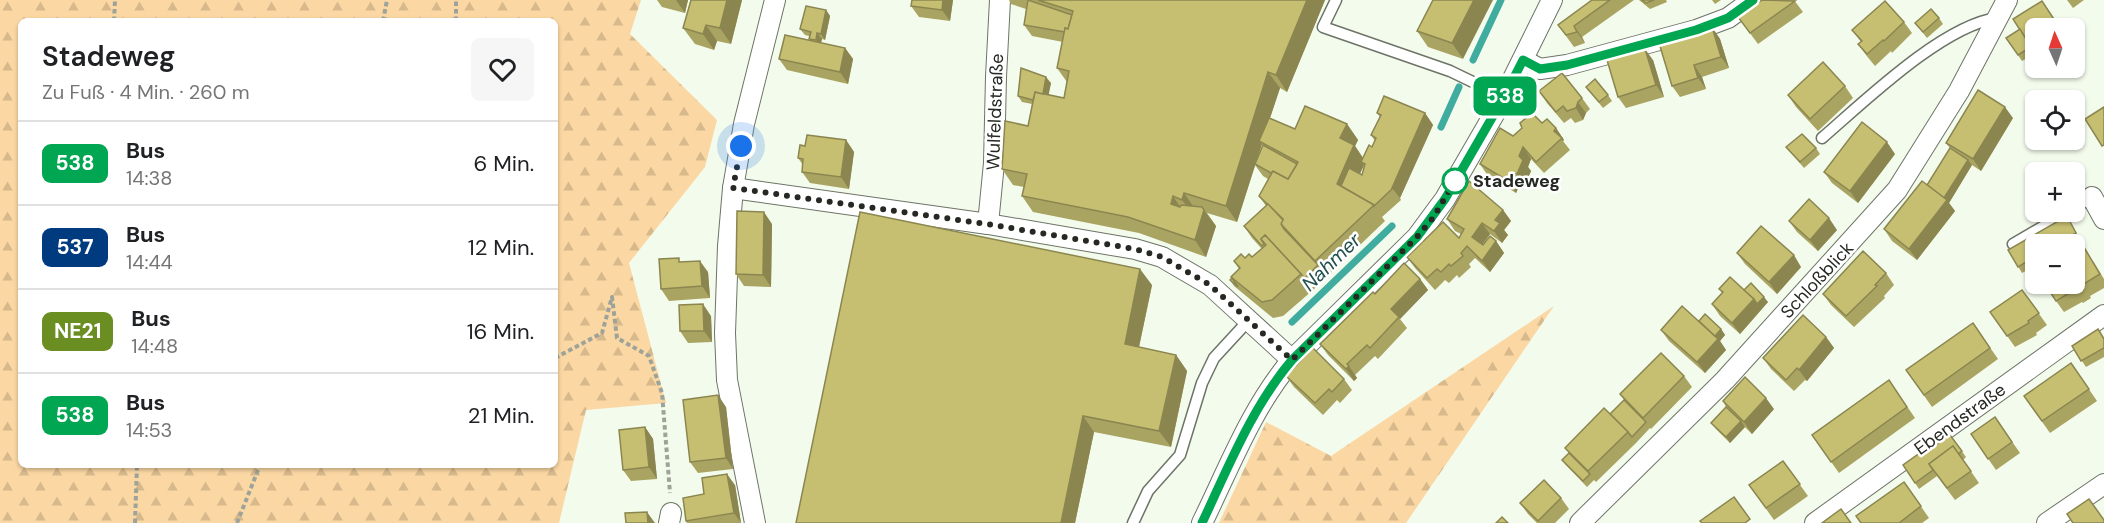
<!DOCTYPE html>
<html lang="de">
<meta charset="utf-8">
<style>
body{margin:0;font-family:"DM Sans",sans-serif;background:#f6f6f6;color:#202124;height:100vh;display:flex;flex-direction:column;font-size:22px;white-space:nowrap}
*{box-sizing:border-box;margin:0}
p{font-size:20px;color:#757577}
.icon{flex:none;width:33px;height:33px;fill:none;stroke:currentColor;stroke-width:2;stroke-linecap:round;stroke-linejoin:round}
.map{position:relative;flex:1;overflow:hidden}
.side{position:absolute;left:18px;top:18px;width:540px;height:450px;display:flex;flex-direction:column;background:#fff;border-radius:9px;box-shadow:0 2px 4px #0004}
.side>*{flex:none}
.badge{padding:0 12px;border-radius:9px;font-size:21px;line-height:39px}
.needle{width:39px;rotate:357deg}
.buttons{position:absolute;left:2025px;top:18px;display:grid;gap:12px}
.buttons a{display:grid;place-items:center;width:60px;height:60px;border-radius:9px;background:#fff;box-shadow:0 2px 4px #0004;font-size:30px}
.you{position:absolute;width:30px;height:30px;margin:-15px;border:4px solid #fff;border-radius:50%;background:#1a73e8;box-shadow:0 0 0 9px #1a73e833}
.map>.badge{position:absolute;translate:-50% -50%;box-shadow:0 0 0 3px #fff}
.round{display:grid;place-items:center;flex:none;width:63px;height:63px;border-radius:9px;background:#f6f6f6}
.overview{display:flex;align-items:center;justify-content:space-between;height:102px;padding:0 24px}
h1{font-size:28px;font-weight:600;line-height:45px}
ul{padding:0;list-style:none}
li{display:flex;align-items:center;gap:18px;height:84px;padding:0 24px;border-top:2px solid #e0e0e0}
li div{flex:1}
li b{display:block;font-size:22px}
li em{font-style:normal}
li .badge{min-width:66px;font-weight:700;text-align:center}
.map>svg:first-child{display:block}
.forest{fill:url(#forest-firs);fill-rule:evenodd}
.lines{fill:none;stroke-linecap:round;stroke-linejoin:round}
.stream{stroke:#40aca0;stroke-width:7}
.service-casing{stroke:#6d7467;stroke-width:13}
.minor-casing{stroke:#6d7467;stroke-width:22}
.path{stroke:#9da398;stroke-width:4;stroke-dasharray:4.5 3;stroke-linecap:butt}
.service{stroke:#fff;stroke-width:10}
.minor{stroke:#fff;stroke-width:20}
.wall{fill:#aaa462;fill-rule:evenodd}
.shaded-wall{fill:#8b8650}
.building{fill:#c6bf72;stroke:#8b8650;stroke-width:1.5}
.line-casing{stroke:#fff;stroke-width:14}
.line{stroke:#00a651;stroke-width:9}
.walk{stroke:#252823;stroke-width:6;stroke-dasharray:0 10.8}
.stop-dot{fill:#fff;stroke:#00a651;stroke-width:3}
.labels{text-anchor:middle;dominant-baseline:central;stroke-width:5;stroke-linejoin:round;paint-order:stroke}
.street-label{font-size:18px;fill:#252823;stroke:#fff}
.stop-label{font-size:18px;font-weight:bold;fill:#252823;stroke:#fff;text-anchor:start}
.water-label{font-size:20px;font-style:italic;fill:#22514b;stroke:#fff}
</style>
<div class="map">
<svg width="2104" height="523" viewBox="0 0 2104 523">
<defs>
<pattern id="forest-firs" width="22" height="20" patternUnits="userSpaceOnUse" patternTransform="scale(1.5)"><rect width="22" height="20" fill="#fbd7a3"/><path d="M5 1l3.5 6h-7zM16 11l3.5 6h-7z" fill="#d7b98c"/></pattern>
</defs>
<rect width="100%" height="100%" fill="#f3fbec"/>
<g class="forest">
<path d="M0,0H641L630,34L717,120L705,167L629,263L666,403L586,410L559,523H0ZM21,21H555V465H21Z"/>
<path d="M1554,306L1406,523H1219L1266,422L1331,456Z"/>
</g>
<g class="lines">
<g class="stream">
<path d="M1473,60L1501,0"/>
<path d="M1441,127L1459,87"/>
<path d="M1292,322L1392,226"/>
</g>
<g class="service-casing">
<g id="service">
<path d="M1336,0L1323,27L1450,71L1504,97"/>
<path d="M1822,138C1865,101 1942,26 1997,18"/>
<path d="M2074,208L2092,197"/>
<path d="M2013,244L2068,212"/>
<path d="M1133,523L1148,491L1180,455L1202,383L1214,358L1249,320"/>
</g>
</g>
<g class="minor-casing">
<g id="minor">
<path d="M1523,60L1540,69L1567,65L1696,30L1728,18L1753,0"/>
<path d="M733,188L988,224L1135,249L1162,257L1210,285L1292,360"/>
<path d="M2092,197L2104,219"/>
<path d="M988,224L994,163L996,77L1000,0"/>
<path d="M669,523L671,513"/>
<path d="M755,523L727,380L725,333L728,246L733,188L744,124L775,0"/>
<path d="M1202,523C1229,468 1252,407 1292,360L1417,237L1445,199L1504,97L1552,0"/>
<path d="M1580,523L1725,380L1897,190L1959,91L2007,0"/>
<path d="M1815,523L2104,315"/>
<path d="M2047,523L2104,484"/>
</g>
</g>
<g class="path">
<path d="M114,21L115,0"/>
<path d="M383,21L387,0"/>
<path d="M456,21V0"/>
<path d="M555,358L602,333L612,297L617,338L649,356L662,393L670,493"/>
<path d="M135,523L137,465"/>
<path d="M237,523L260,465"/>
</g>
<use href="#service" class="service"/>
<use href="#minor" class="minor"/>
</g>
<g class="wall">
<path d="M657,0H688L685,13L662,7Z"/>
<path d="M742,0L731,44L717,41L714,50L695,44L683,28Z"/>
<path d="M912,0H953L950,21L919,17L911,6Z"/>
<path d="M1009,0H1325L1287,92L1280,88L1270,118L1295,129L1347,124L1358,140L1355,146L1363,158L1372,147L1375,141L1371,135L1380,117L1377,113H1425L1433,125L1400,198L1401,200L1382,217L1385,221L1313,290L1283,316L1273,318L1234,286L1230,280L1232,278L1231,277L1239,269L1234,261L1252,257L1262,249L1252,238L1244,226L1266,206L1259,196L1268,179L1263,176L1255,165L1237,222L1207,213L1216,226L1206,257L1139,233L1033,212L1022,196L1024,187L1013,185L1002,169L1028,126L1032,104L1022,102L1018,96L1051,83L1048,95L1064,98L1067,82L1057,68L1063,42L1032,36L1024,25L1026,9L1011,4ZM1262,144L1263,146L1256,161ZM1364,165V166L1362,175L1360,174Z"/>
<path d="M1433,0L1463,59L1428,47L1417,31Z"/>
<path d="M1592,0H1634L1582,37L1585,43L1574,47L1558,25Z"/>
<path d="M1639,0H1666L1667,2L1650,9Z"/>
<path d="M1712,0H1721L1715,4Z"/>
<path d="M1794,0L1803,12L1758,44L1738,17Z"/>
<path d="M2067,0H2084L2073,8Z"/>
<path d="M2042,1L2061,28H2036V53L2022,61L2006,38L2020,29Z"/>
<path d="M826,10L830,16L825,40L822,39L821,43L845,48L853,59L848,84L787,70L779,59L810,40L809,39V36L805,35L800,29Z"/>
<path d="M1939,18L1943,24L1927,38L1915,23Z"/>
<path d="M1904,22L1912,33L1892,53L1891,51L1875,66L1866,55L1858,44L1861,42L1852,30Z"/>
<path d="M1712,27L1720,39L1729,68L1702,77L1706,89L1680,97L1672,86Z"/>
<path d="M1653,60L1664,97L1626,108L1618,97Z"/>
<path d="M1845,86L1853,98L1818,131L1796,107L1788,95Z"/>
<path d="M1586,87L1608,95L1612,101L1603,108Z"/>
<path d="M1539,91L1582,98L1590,109L1586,113L1583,120L1575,123L1571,118L1564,123L1547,103Z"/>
<path d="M2013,118L1981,171L1972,165L1949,203L1955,211L1917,260L1892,241L1884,229L1927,185L1950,148L1946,143Z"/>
<path d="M1542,123L1556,128L1564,140L1563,141L1570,150L1544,173L1531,159L1528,167L1531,171L1525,185L1520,184L1516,193L1488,176L1480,164L1513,136Z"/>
<path d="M846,140L854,152L849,189L810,183L802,172L803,165L798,158L805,146Z"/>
<path d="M1786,147L1816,148L1820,154L1804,168Z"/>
<path d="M1895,154L1858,203L1832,183L1824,172Z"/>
<path d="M1503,210L1511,221L1504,230L1508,235L1502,243L1490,234L1482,245L1496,241L1504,253L1490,272L1475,258L1469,264L1471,267L1459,278L1457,275L1449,283L1445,280L1435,290L1415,268L1407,257L1459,238L1461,234L1455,231L1447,219Z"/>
<path d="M2067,216L2080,239L2070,244H2036V265L2022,273L2008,250Z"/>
<path d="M1789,221L1837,230L1818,251L1797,232Z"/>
<path d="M772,224L771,287L744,286L736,274Z"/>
<path d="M1737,253L1801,267L1777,294L1745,264Z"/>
<path d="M2093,261L2104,279V288L2090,296L2091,298L2083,303L2082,302L2064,312L2056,301Z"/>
<path d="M682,262L708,272L710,298L669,301L661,289Z"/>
<path d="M1886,273L1894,285L1884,296L1885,298L1854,327L1831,305L1823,294Z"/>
<path d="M1420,279L1428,290L1400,319L1407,328L1378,359L1375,356L1355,375L1357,378L1354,381L1328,355L1320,344L1375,294Z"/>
<path d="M1152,285L1139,347L1176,355L1187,371L1171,447L1094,432L1075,523H796Z"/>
<path d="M1719,289L1744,290L1768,302L1740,334L1720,316L1712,304L1722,293Z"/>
<path d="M2022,290L2047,325L2036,333L2037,335L2015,347L1990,312Z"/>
<path d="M711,316L712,342L688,343L680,331Z"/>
<path d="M1699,321L1721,329L1725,335L1720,341L1726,350L1705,373L1669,341L1661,330Z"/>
<path d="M1973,323L1998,359L1932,407L1906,370Z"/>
<path d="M2098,329L2104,338V357L2086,367L2072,346Z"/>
<path d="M1826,337L1834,348L1807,381L1805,380L1794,391L1771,369L1763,358Z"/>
<path d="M2071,363L2097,401L2050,433L2024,396Z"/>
<path d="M1286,376L1344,379L1352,390L1340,403L1337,400L1323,415L1294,387Z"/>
<path d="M1684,376L1692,387L1651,429L1650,428L1636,443L1596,482L1594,480L1587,487L1566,465L1562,460L1569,453L1565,448L1610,414L1624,400L1620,394Z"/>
<path d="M1889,380L1915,418L1839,473L1812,435Z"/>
<path d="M1723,401L1774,409L1752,434L1745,427L1730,443L1716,429L1711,423L1726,407Z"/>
<path d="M726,407L733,469L698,473L690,462Z"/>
<path d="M1995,417L2020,453L1996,470L1971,434Z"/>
<path d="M645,427L653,439L657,479L631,481L623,470Z"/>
<path d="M1950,435L1966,457L1963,460L1979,483L1955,500L1937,476L1919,489L1903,465L1926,452Z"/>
<path d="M1783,461L1808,496L1774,520L1749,485Z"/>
<path d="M1904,482L1929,518L1922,523H1861Z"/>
<path d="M735,485L741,523H687L686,521L704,494Z"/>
<path d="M1561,498L1569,509L1555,523H1537L1528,514L1520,503Z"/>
</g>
<g class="shaded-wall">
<path d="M676,0H688L685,13Z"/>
<path d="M727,0H742L731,44L720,28Z"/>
<path d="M943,0H953L950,21L942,10Z"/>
<path d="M1307,0H1325L1287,92L1276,75Z"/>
<path d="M1474,0H1493L1463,59L1452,43Z"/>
<path d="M826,10L830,16L825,40L821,34Z"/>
<path d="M706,25L717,41L714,50L703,34Z"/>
<path d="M1574,26L1582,37L1585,43L1577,32Z"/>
<path d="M1712,27L1720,39L1729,68L1721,57Z"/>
<path d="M817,33L822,39L820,46L816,40Z"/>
<path d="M845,48L853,59L848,84L840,72Z"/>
<path d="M1645,49L1653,60L1664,97L1656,85Z"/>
<path d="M1694,65L1702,77L1706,89L1698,78Z"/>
<path d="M1268,72L1280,88L1262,142L1259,141L1262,144L1237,222L1226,206Z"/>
<path d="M1046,77L1051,83L1046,108L1042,102Z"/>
<path d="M1578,102L1586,113L1583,120L1576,108Z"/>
<path d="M2005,107L2013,118L1981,171L1973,159Z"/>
<path d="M1425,113L1433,125L1400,198L1392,188Z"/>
<path d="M1347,124L1358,140L1355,146L1365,161L1361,162L1364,165L1350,195L1337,184L1340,138Z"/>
<path d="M1556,128L1564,140L1563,141L1554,131Z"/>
<path d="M846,140L854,152L849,189L841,177Z"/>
<path d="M1887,142L1895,154L1858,203L1850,191Z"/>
<path d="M1523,147L1531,159L1528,167L1531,171L1525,185L1517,174L1519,156Z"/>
<path d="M1968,160L1972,165L1949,203L1955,211L1917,260L1909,249L1943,200Z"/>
<path d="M1512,173L1520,184L1516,193L1508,181Z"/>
<path d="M1184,193L1195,209L1194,216L1182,200Z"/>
<path d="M1173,196L1184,213L1171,204Z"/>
<path d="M1204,210L1216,226L1206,257L1195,240Z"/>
<path d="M1503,210L1511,221L1504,230L1508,235L1502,243L1494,231L1495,220Z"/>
<path d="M764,212L772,224L771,287L763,275Z"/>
<path d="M1829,218L1837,230L1818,251L1810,240Z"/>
<path d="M1482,223L1490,234L1480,248L1472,237Z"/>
<path d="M1496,241L1504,253L1490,272L1482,261Z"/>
<path d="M1794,255L1801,267L1777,294L1769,282Z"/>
<path d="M700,261L708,272L710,298L702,286Z"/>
<path d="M1140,269L1152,285L1136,361L1125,344Z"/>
<path d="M1420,279L1428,290L1400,319L1391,309Z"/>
<path d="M1764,297L1768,302L1740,334L1732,323L1754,299Z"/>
<path d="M703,304L711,316L712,342L704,331Z"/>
<path d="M1721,329L1725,335L1720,341L1726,350L1705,373L1697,362L1714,337Z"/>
<path d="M1826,337L1834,348L1807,381L1799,370Z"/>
<path d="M1176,355L1187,371L1171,447L1159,431Z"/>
<path d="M1349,366L1357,378L1354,381L1346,369Z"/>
<path d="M718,395L726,407L733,469L726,458Z"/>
<path d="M1766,398L1774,409L1752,434L1744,422Z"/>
<path d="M1083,416L1094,432L1075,523H1061Z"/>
<path d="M1741,421L1745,427L1730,443L1726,437Z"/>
<path d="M645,427L653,439L657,479L649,467Z"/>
<path d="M727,474L735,485L741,523L734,513Z"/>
<path d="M647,512L655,523H648Z"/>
</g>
<g class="building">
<path d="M691,0H727L720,28L706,25L703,34L683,28Z"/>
<path d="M912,0H943L942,10L911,6Z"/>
<path d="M1028,0L1072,15L1068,29L1065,28V32L1024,25Z"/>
<path d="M1038,0H1307L1276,75L1268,72L1226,206L1184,193L1182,200L1173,196L1171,204L1180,207L1181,205L1202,207L1204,210L1195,240L1128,217L1022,196L1027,174L1002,169L1005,121L1028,126L1035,92L1064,98L1069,71L1057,68L1065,28L1068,29L1073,11Z"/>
<path d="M1433,0H1474L1452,43L1417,31Z"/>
<path d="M1592,0H1610L1574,26L1577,32L1566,35L1558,25Z"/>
<path d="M1642,0H1654L1646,3Z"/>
<path d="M1762,0L1795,1L1750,33L1738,17Z"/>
<path d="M1885,1L1904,22L1884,41L1883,40L1867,54L1858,44L1862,41L1852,30Z"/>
<path d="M2042,1L2059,27L2057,28H2036V42L2030,46L2013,19Z"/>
<path d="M806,6L826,10L821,34L817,33L816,40L809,39L811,32L800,29Z"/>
<path d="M1931,9L1939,18L1923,32L1915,23Z"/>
<path d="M1712,27L1721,57L1694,65L1698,78L1672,86L1659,43Z"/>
<path d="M2020,29L2031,47L2018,55L2006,38Z"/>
<path d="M785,35L845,48L840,72L779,59Z"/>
<path d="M1645,49L1656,85L1618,97L1607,60Z"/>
<path d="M1823,62L1845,86L1810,119L1788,95Z"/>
<path d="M1021,68L1046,77L1043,94L1035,92L1033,100L1018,96Z"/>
<path d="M1562,73L1582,98L1578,102L1576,108L1567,111L1563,106L1556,112L1539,91Z"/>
<path d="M1595,79L1608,95L1599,102L1586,87Z"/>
<path d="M1978,90L2005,107L1973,159L1946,143Z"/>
<path d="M1384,96L1425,113L1392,188H1393L1373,207L1374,205L1341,186L1349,168L1362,175L1365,164L1361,162L1369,145L1372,147L1376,138L1371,135L1381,115L1377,113Z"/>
<path d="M1305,106L1347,124L1340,138L1354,145L1337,184L1374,205L1315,261L1281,224L1283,219L1259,196L1273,171L1288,179L1298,162L1259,141L1269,118L1295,129Z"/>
<path d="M2104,107V145L2102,146L2085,119Z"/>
<path d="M1532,113L1542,123L1547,119L1556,128L1554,131L1562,138L1536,162L1523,147L1519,156L1523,160L1517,174L1512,173L1508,181L1480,164L1500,128L1513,136L1522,128L1520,123Z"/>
<path d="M1862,122L1887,142L1850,191L1824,172Z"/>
<path d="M1802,134L1816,148L1800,162L1786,147Z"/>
<path d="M807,135L846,140L841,177L802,172L803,159L798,158L800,145L805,146Z"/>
<path d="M1263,145L1297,164L1288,179L1273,171L1271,173L1255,164Z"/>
<path d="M1950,148L1968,160L1944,198L1927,185Z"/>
<path d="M1469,181L1503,210L1495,220L1500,223L1494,231L1482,223L1472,237L1483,245L1490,236L1496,241L1482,261L1467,246L1461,253L1463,256L1451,266L1449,264L1441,272L1437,269L1427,278L1407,257L1443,222L1459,238L1464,229L1447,219Z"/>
<path d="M1922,181L1947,200L1909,249L1884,229Z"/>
<path d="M1809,199L1829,218L1810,240L1789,221Z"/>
<path d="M1268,204L1283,220L1281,224L1284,229L1318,265L1305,278L1301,274L1265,235L1261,239L1264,244L1262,246L1244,226Z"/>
<path d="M737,211L764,212L763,275L736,274Z"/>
<path d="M860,212L1140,269L1125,344L1176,355L1159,431L1083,416L1061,523H796Z"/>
<path d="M2067,216L2076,233L2056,244H2036V256L2018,267L2008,250Z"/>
<path d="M1761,226L1794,255L1769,282L1737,253Z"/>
<path d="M1265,235L1301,274L1272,300L1262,302L1231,277L1240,268L1234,261L1241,254L1245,258L1249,254L1252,257L1266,245L1261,239Z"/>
<path d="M2085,249L2100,274L2082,285L2083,287L2075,292L2074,290L2056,301L2045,284H2074V256Z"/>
<path d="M1863,251L1886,273L1875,285L1877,286L1846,316L1823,294Z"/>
<path d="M679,258V262L700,261L702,286L661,289L659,259Z"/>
<path d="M1404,263L1420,279L1391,309L1399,317L1370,348L1367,345L1347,364L1349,366L1346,369L1320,344L1373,292L1375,294Z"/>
<path d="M1730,277L1754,299L1732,323L1712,304L1723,292L1719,289Z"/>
<path d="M1232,278L1238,287L1230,280Z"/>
<path d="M1751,283L1764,297L1757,304L1754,299L1744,290Z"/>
<path d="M2022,290L2039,313L2028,321L2029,323L2007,336L1990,312Z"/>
<path d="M703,304L704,331H680L679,305Z"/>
<path d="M1682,306L1718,339L1697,362L1661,330Z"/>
<path d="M1705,314L1721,329L1715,336L1699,321Z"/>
<path d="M1803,315L1826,337L1799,370L1797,368L1786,380L1763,358Z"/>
<path d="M1973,323L1990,348L1924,395L1906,370Z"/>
<path d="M2098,329L2104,339V348L2081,361L2072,346Z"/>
<path d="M1313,348L1344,379L1332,392L1329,389L1315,403L1286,376Z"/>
<path d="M1661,353L1684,376L1643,418L1620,394Z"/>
<path d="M2071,363L2089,389L2042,421L2024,396Z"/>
<path d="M1745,377L1766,398L1744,422L1723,401Z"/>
<path d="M1889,380L1907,407L1831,462L1812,435Z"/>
<path d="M718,395L726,458L690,462L683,400Z"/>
<path d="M1624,400L1646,422L1632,437L1628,432L1610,414Z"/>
<path d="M1726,407L1741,421L1726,437L1711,423Z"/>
<path d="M1604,408L1628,432L1588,471L1565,448Z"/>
<path d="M1995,417L2012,442L1988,459L1971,434Z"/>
<path d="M645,427L649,467L623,470L619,430Z"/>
<path d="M1950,435L1962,451L1958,454L1953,446L1929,464L1933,470L1915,483L1903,465L1924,450L1926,452Z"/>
<path d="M1953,446L1971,471L1947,488L1929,464Z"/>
<path d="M1569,453L1590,474L1583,481L1562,460Z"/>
<path d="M1783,461L1800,484L1766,508L1749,485Z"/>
<path d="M727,474L734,513L686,521L683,498L704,494L702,478Z"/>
<path d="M1544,480L1561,498L1538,521L1520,503Z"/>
<path d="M1904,482L1921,506L1899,523H1861L1856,516Z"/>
<path d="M1734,497L1750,519L1745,523H1702L1700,521Z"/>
<path d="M2089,499L2104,520V523H2073L2067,514Z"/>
<path d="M1841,509L1851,523H1822Z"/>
<path d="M647,512L648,523H626L625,513Z"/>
<path d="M1502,517L1508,523H1496Z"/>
</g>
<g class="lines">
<g class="line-casing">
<path id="line" d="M1202,523C1228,468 1252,407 1292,360L1417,237L1445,199L1504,97L1523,60L1540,69L1567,65L1696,30L1728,18L1753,0"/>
</g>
<use href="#line" class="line"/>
<path class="walk" d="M741,146L733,188L987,224L1135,249L1162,257L1210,285L1292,360L1417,237L1433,218L1455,181"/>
</g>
<circle class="stop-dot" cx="1455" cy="181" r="12"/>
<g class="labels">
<g class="street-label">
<text transform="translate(995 112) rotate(-88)">Wulfeldstraße</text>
<text transform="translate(1817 280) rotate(-47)">Schloßblick</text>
<text transform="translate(1960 419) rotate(-36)">Ebendstraße</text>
</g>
<g class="stop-label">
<text x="1473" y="181">Stadeweg</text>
</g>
<g class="water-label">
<text transform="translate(1331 262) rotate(-44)">Nahmer</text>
</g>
</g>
</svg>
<div class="buttons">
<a><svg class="needle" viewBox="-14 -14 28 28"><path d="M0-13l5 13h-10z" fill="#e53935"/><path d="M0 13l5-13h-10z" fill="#757577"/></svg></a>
<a><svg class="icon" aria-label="locate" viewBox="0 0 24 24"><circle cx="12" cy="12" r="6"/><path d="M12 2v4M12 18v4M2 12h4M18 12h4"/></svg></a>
<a>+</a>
<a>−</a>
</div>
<div class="you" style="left:741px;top:146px"></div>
<b class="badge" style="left:1505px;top:96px;background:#00a651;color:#fff">538</b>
<section class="side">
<div class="overview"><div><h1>Stadeweg</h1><p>Zu Fuß · 4 Min. · 260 m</p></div><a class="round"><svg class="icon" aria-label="heart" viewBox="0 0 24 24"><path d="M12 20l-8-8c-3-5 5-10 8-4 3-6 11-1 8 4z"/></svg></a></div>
<ul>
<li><span class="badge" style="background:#00a651;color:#fff">538</span><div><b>Bus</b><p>14:38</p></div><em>6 Min.</em></li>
<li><span class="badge" style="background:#003b80;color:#fff">537</span><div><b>Bus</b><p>14:44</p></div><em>12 Min.</em></li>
<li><span class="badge" style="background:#6b8e23;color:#fff">NE21</span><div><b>Bus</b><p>14:48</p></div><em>16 Min.</em></li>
<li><span class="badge" style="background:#00a651;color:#fff">538</span><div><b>Bus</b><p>14:53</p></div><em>21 Min.</em></li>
</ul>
</section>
</div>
